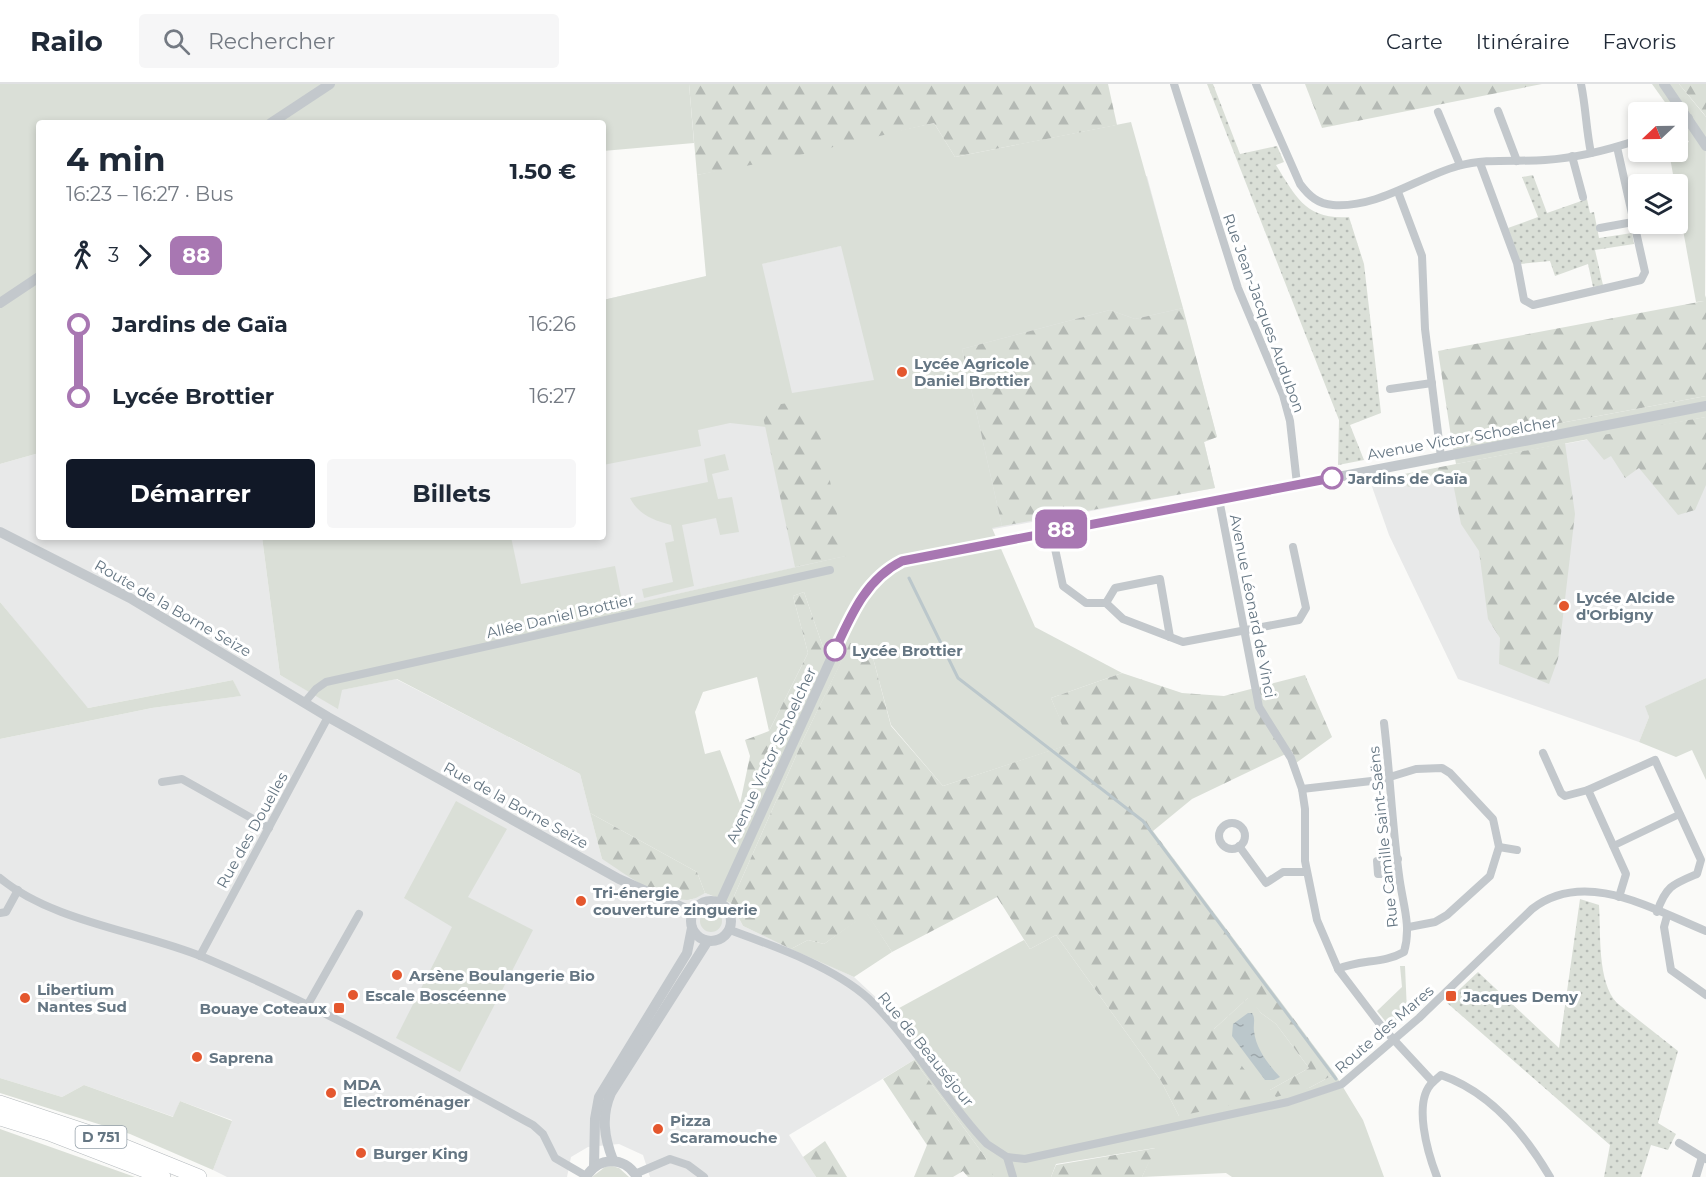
<!DOCTYPE html>
<html lang="fr">
<meta charset="utf-8">
<style>
body{margin:0;font-family:Montserrat,sans-serif;background:#f6f6f7;color:#1f2937;height:100vh;display:flex;flex-direction:column;font-size:22px;white-space:nowrap}
*{box-sizing:border-box;margin:0}
p{font-size:20px;color:#747a83}
.icon{flex:none;width:33px;height:33px;fill:none;stroke:currentColor;stroke-width:2;stroke-linecap:round;stroke-linejoin:round}
.map{position:relative;flex:1;overflow:hidden}
.details{position:absolute;left:36px;top:36px;width:570px;height:420px;display:flex;flex-direction:column;background:#fff;border-radius:6px;box-shadow:0 3px 9px #0003}
.details>*{flex:none}
.badge{padding:0 12px;border-radius:9px;font-size:21px;line-height:39px}
.needle{width:39px;rotate:248deg}
.controls{position:absolute;left:1628px;top:18px;display:grid;gap:12px}
.controls a{display:grid;place-items:center;width:60px;height:60px;border-radius:6px;background:#fff;box-shadow:0 3px 9px #0003;font-size:30px}
.map>.badge{position:absolute;translate:-50% -50%;box-shadow:0 0 0 3px #fff}
.legs{display:flex;align-items:center;gap:9px;height:66px;padding:0 30px;font-size:20px}
.legs p{margin-inline-start:auto}
.summary{display:flex;align-items:center;justify-content:space-between;height:102px;padding:0 30px}
h1{font-size:33px;font-weight:700;line-height:45px}
.cta{display:flex;gap:12px;margin-top:auto;padding:12px 30px}
.cta a{flex:1;height:69px;border-radius:6px;background:#111827;color:#fff;font-size:24px;font-weight:700;line-height:69px;text-align:center}
.cta a+a{background:#f6f6f7;color:#1f2937}
ul{padding:0 30px;list-style:none}
li{display:flex;align-items:center;gap:21px;height:72px;font-size:22px}
li i{display:grid;place-items:center;width:9px;height:100%;margin:0 8px;background:currentColor}
li i::after{content:'';width:15px;height:15px;margin:-8px;border:4px solid;border-radius:50%;background:#fff}
li p{margin-inline-start:auto}
li:first-child i{background:linear-gradient(#0000 50%,currentColor 0)}
li:last-child i{background:linear-gradient(currentColor 50%,#0000 0)}
header{display:flex;align-items:center;gap:36px;box-sizing:border-box;height:84px;padding:0 30px;background:#fff;border-bottom:2px solid #e0e1e3}
header strong{font-size:28px}
nav{display:flex;gap:33px;margin-inline-start:auto;font-size:21px}
.search{width:420px;height:54px;background:#f6f6f7;display:flex;align-items:center;gap:15px;box-sizing:border-box;padding:0 21px;border-radius:6px;color:#747a83;font-size:22px}
.map>svg:first-child{display:block}
.built{fill:#e8e9e9}
.grass{fill:#dadfd7;fill-rule:evenodd}
.forest{fill:url(#forest-firs)}
.park{fill:url(#park-dots)}
.water{fill:url(#water-ripples)}
.lines{fill:none;stroke-linecap:round;stroke-linejoin:round}
.stream{stroke:#bbc7cb;stroke-width:3}
.trunk-casing{stroke:#b4b9bd;stroke-width:16}
.pedestrian{stroke:#c3c8cc;stroke-width:7}
.minor{stroke:#c3c8cc;stroke-width:8}
.tertiary{stroke:#c3c8cc;stroke-width:10}
.trunk{stroke:#fff;stroke-width:15}
.line-1-casing{stroke:#fff;stroke-width:14}
.line-1{stroke:#a877b2;stroke-width:9}
.poi-dot{fill:#e4572e;stroke:#fff;stroke-width:2}
.stop-1-dot{fill:#fff;stroke:#a877b2;stroke-width:3}
.labels{text-anchor:middle;dominant-baseline:central;stroke-width:6;stroke-linejoin:round;paint-order:stroke}
.shield{fill:#fff;stroke:#939fa8;stroke-width:1.5}
.shield-label{font-size:14px;font-weight:bold;fill:#657683}
.street-label{font-size:15px;fill:#657683;stroke:#fff}
.poi-label{font-size:15px;font-weight:bold;fill:#657683;stroke:#fff;text-anchor:start}
.stop-label{font-size:15px;font-weight:bold;fill:#657683;stroke:#fff;text-anchor:start}
</style>
<header>
<strong>Railo</strong>
<div class="search"><svg class="icon" aria-label="search" viewBox="0 0 24 24"><circle cx="10" cy="10" r="6"/><path d="M15 15l6 6"/></svg>Rechercher</div>
<nav><a>Carte</a><a>Itinéraire</a><a>Favoris</a></nav>
</header>
<div class="map">
<svg width="1706" height="1093" viewBox="0 0 1706 1093">
<defs>
<pattern id="forest-firs" width="22" height="20" patternUnits="userSpaceOnUse" patternTransform="scale(1.5)"><rect width="22" height="20" fill="#dadfd7"/><path d="M5 1l3.5 6h-7zM16 11l3.5 6h-7z" fill="#b4b9b4"/></pattern>
<pattern id="park-dots" width="8" height="8" patternUnits="userSpaceOnUse" patternTransform="scale(1.5)"><rect width="8" height="8" fill="#dadfd7"/><path d="M2 2h.1M6 6h.1" fill="none" stroke="#b4b9b4" stroke-width="1.8" stroke-linecap="round"/></pattern>
<pattern id="water-ripples" width="26" height="14" patternUnits="userSpaceOnUse" patternTransform="scale(1.5)"><rect width="26" height="14" fill="#bbc7cb"/><path d="M2 4q2-2 4 0t4 0M15 11q2-2 4 0t4 0" fill="none" stroke="#9ca6aa"/></pattern>
</defs>
<rect width="100%" height="100%" fill="#fafaf8"/>
<g class="built">
<path d="M1147,92L1217,353L1204,358L1215,404L838,474L490,552L465,453H603V216Z"/>
<path d="M1706,333V594L1646,622L1649,633L1639,658L1458,595L1389,451L1370,397Z"/>
<path d="M39,369V453H262L280,591L338,624L341,606L396,595L580,690L602,775L690,816L705,809L731,819L743,842L854,893L882,919L924,970L789,1051L816,1093H650L643,1071L619,1060L588,1063L571,1073L567,1093H227L213,1086L232,1036L180,1017L174,1033L84,1001L62,1013L0,994V655L152,624L240,612L233,596L88,624L81,617L0,518V380Z"/>
</g>
<g class="grass">
<path d="M0,0H689L694,59L603,67V39H39V369L0,380Z"/>
<path d="M1652,0H1679L1706,33L1705,217L1696,218L1669,68H1677V61L1689,58L1677,37V28H1672Z"/>
<path d="M1131,38L1183,224L1135,235L1110,226L962,265L1002,442L992,444L1035,543L1122,589L1051,614L1071,660L943,702L891,641L873,574L852,556L803,656L731,819L705,809L697,788L590,729L580,690L397,595L342,606L338,625L280,591L262,453H511L521,500L615,482L623,522L845,472L762,323L766,343L730,339L698,346L701,362L603,381V216L706,192L697,91L934,39L955,73ZM841,162L874,296L792,309L762,180ZM804,508L824,566L740,719L720,666L705,670L695,628L703,608L757,593L769,647L808,569L793,512Z"/>
<path d="M1706,312V333L1456,380L1452,359Z"/>
<path d="M725,370L729,386L712,390L718,415L732,413L739,448L720,451L716,434L682,441L694,502L644,514L642,505L673,498L665,459L674,457L671,441C653,436 639,431 630,414L708,398L704,375Z"/>
<path d="M0,518L88,624L233,596L241,612L152,624L0,655Z"/>
<path d="M1706,594V696L1692,666L1676,673L1639,658L1649,633L1645,622Z"/>
<path d="M456,717L507,745L468,813L533,846L460,988L396,954L452,843L404,814Z"/>
<circle cx="711" cy="837" r="11"/>
<path d="M867,829L892,868L854,893L791,865L808,856L824,860Z"/>
<path d="M1056,851L1161,997L1179,1032L1214,945L1249,913L1261,929L1276,940L1309,984L1270,1006L1309,1004L1335,990L1363,1036L1384,1093H1232L1226,1089L1142,1093L1155,1064L1056,1080L1051,1093H994L990,1089L986,1074L914,976L923,970L890,929L1024,856L1030,865Z"/>
<path d="M1400,882H1405L1407,928L1397,937L1386,938L1377,927L1402,903Z"/>
<path d="M0,994L62,1013L84,1001L173,1033L180,1017L232,1037L213,1086L130,1050L0,1009Z"/>
<path d="M0,1045L135,1093H0Z"/>
<path d="M612,1082L619,1084L629,1093H592L605,1083Z"/>
</g>
<g class="forest">
<path d="M689,0H1108L1117,41L955,73L934,39L783,75L697,91Z"/>
<path d="M1305,0H1542L1322,44Z"/>
<path d="M1679,0H1706V33L1704,30Z"/>
<path d="M1706,211V312L1452,359L1438,267L1704,217Z"/>
<path d="M1183,224L1217,353L1204,358L1215,404L1002,442L962,265L1110,226L1135,235Z"/>
<path d="M795,318L820,350L846,472L795,483L761,323Z"/>
<path d="M1706,333V401L1695,426L1678,431L1639,384L1625,394L1611,372L1604,376L1586,354Z"/>
<path d="M1565,359L1575,430L1558,575L1549,600L1499,580L1500,554L1488,535L1479,467L1461,440L1452,394L1408,403L1399,391Z"/>
<path d="M804,508L824,566L757,713L740,720L750,672L745,656L769,647L808,569L793,512Z"/>
<path d="M852,555L873,574L891,642L943,702L1070,660L1051,614L1122,589L1182,609L1224,612L1305,591L1332,653L1296,679L1292,667L1192,715L1153,747L1335,990L1309,1004L1276,1013L1270,1006L1309,984L1276,940L1261,929L1248,914L1214,945L1266,1014L1179,1032L1161,997L1056,851L1030,865L997,813L892,868L867,830L824,860L808,856L791,865L743,842L731,819L803,656Z"/>
<path d="M590,729L697,788L705,809C700,812 693,816 687,816C656,814 627,791 602,775Z"/>
<path d="M914,976L986,1074L994,1093H968L963,1087L953,1093H914L927,1061L883,995Z"/>
<path d="M825,1057L847,1093H816L803,1073Z"/>
<path d="M1156,1064L1142,1093H1051L1056,1081Z"/>
</g>
<g class="park">
<path d="M1207,0H1213L1240,70L1277,62L1284,78L1276,81C1296,113 1306,136 1349,133L1364,180L1381,329L1350,341L1364,376L1338,381L1339,336Z"/>
<path d="M1533,91L1547,129L1587,115L1590,129L1594,128L1599,154L1632,149L1634,160L1595,166L1603,201L1593,203L1588,180L1555,192L1550,177L1520,180L1508,144L1538,133L1522,93Z"/>
<path d="M1580,815L1599,821C1601,849 1597,898 1617,919L1678,967L1658,1039L1676,1050L1668,1066L1651,1061L1641,1093H1604L1610,1061L1446,918L1478,888L1559,964Z"/>
</g>
<path class="water" d="M1248,929H1252C1256,935 1253,940 1254,947C1256,965 1268,980 1280,993L1274,996H1265L1232,952L1233,940Z"/>
<g class="lines">
<path class="stream" d="M909,494L958,594L1143,737L1336,995"/>
<g class="trunk-casing">
<g id="trunk">
<path d="M0,1019L93,1050L199,1093"/>
<path d="M0,1034L49,1049L163,1093"/>
</g>
</g>
<path class="pedestrian" d="M1613,762L1680,730"/>
<g class="minor">
<path d="M1174,0L1238,204L1283,311L1290,337L1297,400"/>
<path d="M1256,0L1300,100C1309,112 1318,120 1333,121C1379,124 1416,94 1458,82C1486,74 1517,78 1545,76C1576,74 1608,66 1638,56"/>
<path d="M1581,0C1586,24 1586,45 1591,69"/>
<path d="M1498,27L1517,77"/>
<path d="M1438,28L1460,81"/>
<path d="M1677,40L1689,34"/>
<path d="M1572,72L1583,113"/>
<path d="M1480,79L1517,179L1524,216L1533,221L1641,196L1645,188L1617,63"/>
<path d="M1398,108L1422,172L1425,245L1441,373"/>
<path d="M1600,144L1633,138"/>
<path d="M1390,305L1432,299"/>
<path d="M1219,415L1259,623L1291,674L1302,705L1305,725V777L1317,836L1338,885L1382,943L1433,998C1412,1017 1428,1070 1437,1093"/>
<path d="M1051,446L1063,502L1086,519H1106L1123,535L1183,558L1299,536L1306,524L1293,463"/>
<path d="M1106,519L1115,504L1160,495L1170,553"/>
<path d="M304,619L316,605L326,598L830,486"/>
<path d="M1543,669L1561,709L1565,712L1588,706L1655,676L1701,776L1697,790C1673,800 1666,802 1657,828"/>
<path d="M162,698L182,695L269,744"/>
<path d="M1302,705L1380,696L1416,685L1442,684L1450,689L1493,735L1499,763L1490,792L1447,831L1435,838L1409,843"/>
<path d="M1588,706L1626,790L1619,813"/>
<circle cx="1232" cy="752" r="13"/>
<path d="M1239,762L1266,799L1283,788H1306"/>
<path d="M1499,763L1517,766"/>
<path d="M1398,775L1377,777L1378,790H1398"/>
<path d="M0,794C53,838 140,847 203,873C317,921 425,982 533,1041L543,1050L555,1074L586,1092"/>
<path d="M0,829L6,828L18,806"/>
<path d="M1667,832L1664,843L1671,886L1706,911"/>
<path d="M730,846C774,862 834,883 869,915C914,958 944,1015 987,1060L1007,1073L1025,1075L1288,1018L1342,1000L1419,934L1532,825C1585,784 1652,825 1706,847"/>
<path d="M200,872L328,633"/>
<path d="M1338,885C1360,875 1383,880 1404,868C1412,841 1402,818 1399,791C1392,741 1390,689 1384,639"/>
<path d="M307,922L359,830"/>
<path d="M1433,998L1441,991C1490,1008 1525,1050 1550,1093"/>
<path d="M1679,1059L1702,1073"/>
<path d="M1007,1073L1013,1093"/>
<path d="M635,1090L670,1075L688,1081L704,1093"/>
<path d="M1696,1093L1702,1073L1706,1075"/>
</g>
<g class="tertiary">
<path d="M1664,0L1706,62"/>
<path d="M271,39L330,0"/>
<path d="M0,219L39,193"/>
<path d="M0,448L130,514L328,633L619,795L693,828"/>
<circle cx="711" cy="837" r="20"/>
<path d="M720,819L851,531L873,498L902,477L1706,322"/>
<path d="M613,1076C604,1053 601,1032 611,1009L707,858"/>
<path d="M594,1083L595,1035L599,1013L687,869L692,844"/>
<path d="M586,1093C598,1073 624,1071 637,1093"/>
</g>
<use href="#trunk" class="trunk"/>
</g>
<g class="lines">
<g class="line-1-casing">
<path id="line-1" d="M835,566C851,531 866,495 902,477L1332,394"/>
</g>
<use href="#line-1" class="line-1"/>
</g>
<g class="poi-dot">
<circle cx="902" cy="288" r="6"/>
<circle cx="1564" cy="522" r="6"/>
<circle cx="581" cy="817" r="6"/>
<circle cx="397" cy="891" r="6"/>
<circle cx="353" cy="911" r="6"/>
<rect x="1445" y="906" width="12" height="12" rx="3"/>
<circle cx="25" cy="914" r="6"/>
<rect x="333" y="918" width="12" height="12" rx="3"/>
<circle cx="197" cy="973" r="6"/>
<circle cx="331" cy="1009" r="6"/>
<circle cx="658" cy="1045" r="6"/>
<circle cx="361" cy="1069" r="6"/>
</g>
<g class="stop-1-dot">
<circle cx="1332" cy="394" r="10"/>
<circle cx="835" cy="566" r="10"/>
</g>
<g class="labels">
<rect class="shield" x="75.5" y="1042" width="51" height="22" rx="4.5"/>
<g class="shield-label">
<text x="101" y="1053">D 751</text>
</g>
<g class="street-label">
<text transform="translate(1264 229) rotate(70)">Rue Jean-Jacques Audubon</text>
<text transform="translate(1462 354) rotate(-10)">Avenue Victor Schoelcher</text>
<text transform="translate(1253 522) rotate(79)">Avenue Léonard de Vinci</text>
<text transform="translate(173 524) rotate(30)">Route de la Borne Seize</text>
<text transform="translate(560 532) rotate(-13)">Allée Daniel Brottier</text>
<text transform="translate(771 671) rotate(-65)">Avenue Victor Schoelcher</text>
<text transform="translate(516 721) rotate(29)">Rue de la Borne Seize</text>
<text transform="translate(252 746) rotate(-61)">Rue des Douelles</text>
<text transform="translate(1383 753) rotate(-96)">Rue Camille Saint-Saëns</text>
<text transform="translate(1384 945) rotate(-41)">Route des Mares</text>
<text transform="translate(926 965) rotate(51)">Rue de Beauséjour</text>
</g>
<g class="poi-label">
<text x="914" y="279">Lycée Agricole<tspan x="914" dy="17">Daniel Brottier</tspan></text>
<text x="1576" y="513">Lycée Alcide<tspan x="1576" dy="17">d'Orbigny</tspan></text>
<text x="593" y="808">Tri-énergie<tspan x="593" dy="17">couverture zinguerie</tspan></text>
<text x="409" y="891">Arsène Boulangerie Bio</text>
<text x="37" y="905">Libertium<tspan x="37" dy="17">Nantes Sud</tspan></text>
<text x="365" y="911">Escale Boscéenne</text>
<text x="1463" y="912">Jacques Demy</text>
<text x="327" y="924" text-anchor="end">Bouaye Coteaux</text>
<text x="209" y="973">Saprena</text>
<text x="343" y="1000">MDA<tspan x="343" dy="17">Electroménager</tspan></text>
<text x="670" y="1036">Pizza<tspan x="670" dy="17">Scaramouche</tspan></text>
<text x="373" y="1069">Burger King</text>
</g>
<g class="stop-label">
<text x="1348" y="394">Jardins de Gaïa</text>
<text x="852" y="566">Lycée Brottier</text>
</g>
</g>
</svg>
<div class="controls">
<a><svg class="needle" viewBox="-14 -14 28 28"><path d="M0-13l5 13h-10z" fill="#e53935"/><path d="M0 13l5-13h-10z" fill="#747a83"/></svg></a>
<a><svg class="icon" aria-label="layers" viewBox="0 0 24 24"><path d="M12 4l9 5-9 5-9-5zM3 14l9 5 9-5"/></svg></a>
</div>
<b class="badge" style="left:1061px;top:445px;background:#a877b2;color:#fff">88</b>
<section class="details">
<div class="summary"><div><h1>4 min</h1><p>16:23 – 16:27 · Bus</p></div><b>1.50 €</b></div>
<div class="legs"><svg class="icon" aria-label="walk" viewBox="0 0 24 24"><circle cx="13" cy="4" r="2"/><path d="M13 8l-2 6 4 7M11 14l-3 7M7 12l3-4h3l4 4"/></svg>3<svg class="icon" aria-label="forward" viewBox="0 0 24 24"><path d="M9 5l7 7-7 7"/></svg><b class="badge" style="background:#a877b2;color:#fff">88</b></div>
<ul>
<li><i style="color:#a877b2"></i><b>Jardins de Gaïa</b><p>16:26</p></li>
<li><i style="color:#a877b2"></i><b>Lycée Brottier</b><p>16:27</p></li>
</ul>
<div class="cta"><a>Démarrer</a><a>Billets</a></div>
</section>
</div>
